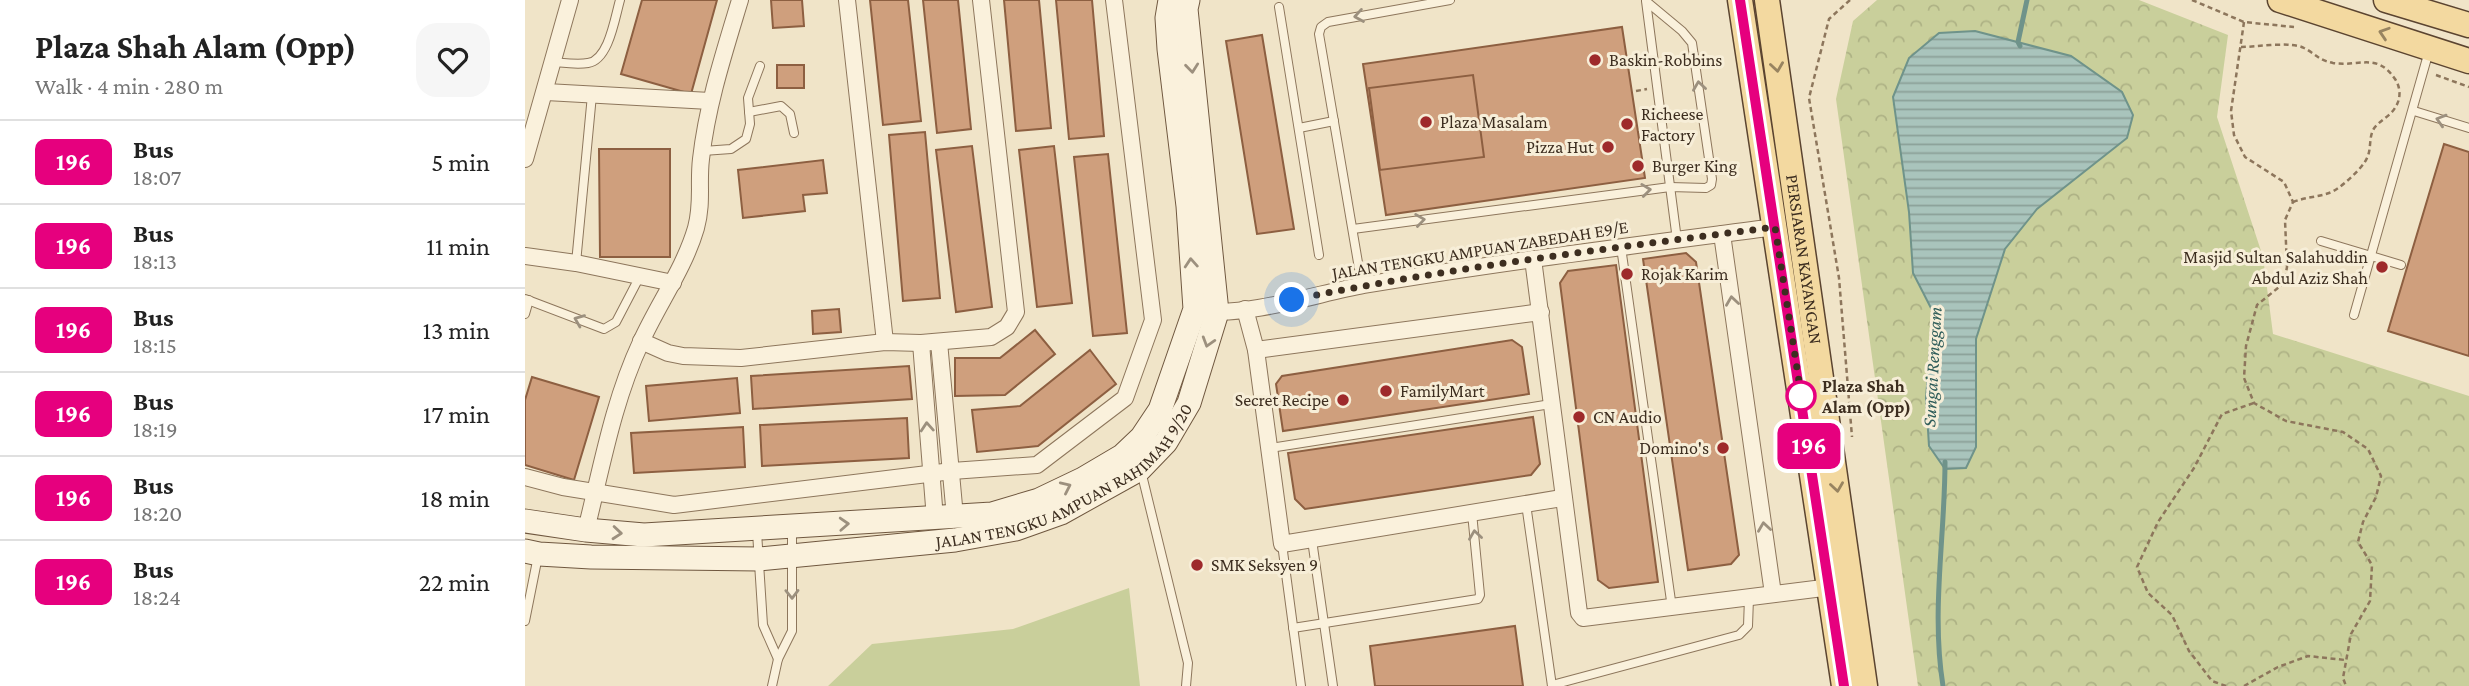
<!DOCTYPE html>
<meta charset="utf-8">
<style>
body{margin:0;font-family:"Crimson Pro",serif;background:#f6f6f6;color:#222;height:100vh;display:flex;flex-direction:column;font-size:26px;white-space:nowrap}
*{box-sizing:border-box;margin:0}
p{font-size:23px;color:#767676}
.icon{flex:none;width:38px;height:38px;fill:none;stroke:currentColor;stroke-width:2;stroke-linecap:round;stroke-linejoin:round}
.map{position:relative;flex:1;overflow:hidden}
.drawer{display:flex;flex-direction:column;background:#fff;width:525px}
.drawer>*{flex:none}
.badge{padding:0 14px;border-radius:10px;font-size:24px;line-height:46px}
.you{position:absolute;width:35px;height:35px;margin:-18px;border:5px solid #fff;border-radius:50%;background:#1a73e8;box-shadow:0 0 0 10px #1a73e833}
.map>.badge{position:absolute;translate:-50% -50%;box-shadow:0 0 0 4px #fff}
.round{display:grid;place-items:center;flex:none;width:74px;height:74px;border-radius:21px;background:#f6f6f6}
.head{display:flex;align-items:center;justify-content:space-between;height:119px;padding:0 35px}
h1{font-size:33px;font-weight:700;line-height:52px}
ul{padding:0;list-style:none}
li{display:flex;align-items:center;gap:21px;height:84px;padding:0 35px;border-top:2px solid #e0e0e0}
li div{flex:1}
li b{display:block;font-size:26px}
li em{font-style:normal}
li .badge{min-width:77px;font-weight:700;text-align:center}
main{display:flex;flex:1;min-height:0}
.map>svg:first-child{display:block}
.grass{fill:#c9cf9b}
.forest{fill:url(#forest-crowns);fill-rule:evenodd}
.water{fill:url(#water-rules);stroke:#6f938a;stroke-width:2}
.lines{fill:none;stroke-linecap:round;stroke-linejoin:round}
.stream{stroke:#6f938a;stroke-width:5}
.building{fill:#cf9f7d;stroke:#8d5f41;stroke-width:2}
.lane-casing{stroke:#8d765c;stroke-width:10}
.street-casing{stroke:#8d765c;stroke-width:18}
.secondary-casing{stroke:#6f573f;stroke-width:25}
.primary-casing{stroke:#5b4430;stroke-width:27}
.path{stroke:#8d765c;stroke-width:2.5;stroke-dasharray:5 3.5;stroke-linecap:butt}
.lane{stroke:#faf1dc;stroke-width:8}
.street{stroke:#faf1dc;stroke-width:16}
.secondary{stroke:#faf1dc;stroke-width:23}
.primary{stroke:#f3d9a0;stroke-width:24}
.oneway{stroke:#9c907e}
.oneway2{stroke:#988460}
.line-casing{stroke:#fff;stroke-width:16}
.line{stroke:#e6007e;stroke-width:10}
.walk{stroke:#3d2e20;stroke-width:7;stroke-dasharray:0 12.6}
.poi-dot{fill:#9e2a2b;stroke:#f7eed8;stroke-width:2.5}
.stop-dot{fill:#fff;stroke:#e6007e;stroke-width:3.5}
.labels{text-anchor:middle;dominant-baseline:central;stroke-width:6;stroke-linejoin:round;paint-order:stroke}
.poi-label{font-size:18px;fill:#3d2e20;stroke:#f7eed8;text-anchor:start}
.street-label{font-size:18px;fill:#3d2e20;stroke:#f7eed8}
.stop-label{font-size:18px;font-weight:bold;fill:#3d2e20;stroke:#f7eed8;text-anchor:start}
.water-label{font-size:19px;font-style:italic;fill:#2f5d5a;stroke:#f7eed8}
</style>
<main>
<section class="drawer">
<div class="head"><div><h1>Plaza Shah Alam (Opp)</h1><p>Walk · 4 min · 280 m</p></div><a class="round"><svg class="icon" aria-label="heart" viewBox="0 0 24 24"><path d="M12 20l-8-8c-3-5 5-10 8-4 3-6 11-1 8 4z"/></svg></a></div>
<ul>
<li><span class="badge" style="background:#e6007e;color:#fff">196</span><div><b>Bus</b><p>18:07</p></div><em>5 min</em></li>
<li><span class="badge" style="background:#e6007e;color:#fff">196</span><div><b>Bus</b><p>18:13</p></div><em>11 min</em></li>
<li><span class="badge" style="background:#e6007e;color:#fff">196</span><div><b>Bus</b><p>18:15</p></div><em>13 min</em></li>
<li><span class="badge" style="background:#e6007e;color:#fff">196</span><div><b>Bus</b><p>18:19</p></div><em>17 min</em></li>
<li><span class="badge" style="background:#e6007e;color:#fff">196</span><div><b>Bus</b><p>18:20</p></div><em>18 min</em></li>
<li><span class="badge" style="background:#e6007e;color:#fff">196</span><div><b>Bus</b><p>18:24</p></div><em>22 min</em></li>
</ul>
</section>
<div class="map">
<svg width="1944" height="686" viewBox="0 0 1944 686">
<defs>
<pattern id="forest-crowns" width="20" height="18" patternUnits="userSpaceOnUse" patternTransform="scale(1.75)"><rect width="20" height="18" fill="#c9cf9b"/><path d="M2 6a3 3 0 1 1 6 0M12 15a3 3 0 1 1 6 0" fill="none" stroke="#aeb285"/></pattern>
<pattern id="water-rules" width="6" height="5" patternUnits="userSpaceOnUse" patternTransform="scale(1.75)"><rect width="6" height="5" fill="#a9c4bc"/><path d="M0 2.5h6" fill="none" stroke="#8ba098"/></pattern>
</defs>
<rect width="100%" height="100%" fill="#f0e4c8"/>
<path class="grass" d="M604,588L615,686H303L347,644L488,629Z"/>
<path class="forest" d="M1352,0H1614L1703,35L1692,117L1738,257L1748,334L1944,396V686H1393L1311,99L1328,21ZM1450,31L1546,56L1597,92L1608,115L1602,138L1512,209L1480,249L1451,339V447L1404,446L1401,398L1408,312L1388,273L1384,212L1368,97L1384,58L1414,33Z"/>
<path class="water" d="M1450,31L1546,56L1597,92L1608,115L1602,138L1512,209L1480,249L1451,339V447L1441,468L1420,469L1404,446L1401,398L1408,312L1388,273L1384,212L1368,97L1384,58L1414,33Z"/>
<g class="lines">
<g class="stream">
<path d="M1495,46L1493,42L1502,0"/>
<path d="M1418,686C1406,611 1420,537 1420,462"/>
</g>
</g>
<g class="building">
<path d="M117,0H192L166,94L96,74Z"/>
<path d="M246,0H277L279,26L248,28Z"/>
<path d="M345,0H383L396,121L358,125Z"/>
<path d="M398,0H433L446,129L412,133Z"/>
<path d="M479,0H514L526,128L491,131Z"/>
<path d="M531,0H567L579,136L544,139Z"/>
<path d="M1097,27L1120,178L861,215L838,64Z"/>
<path d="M737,35L769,229L732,234L701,41Z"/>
<rect x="252" y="65" width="27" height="23"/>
<path d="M948,75L959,157L855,170L844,88Z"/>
<path d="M400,132L415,298L378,301L364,135Z"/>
<path d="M1919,144L1944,152V356L1863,331Z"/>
<path d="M447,146L467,307L431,312L411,150Z"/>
<path d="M529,146L547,303L512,307L494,150Z"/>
<path d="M74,149H145V257H75Z"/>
<path d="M583,154L602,333L568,336L549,157Z"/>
<path d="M298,160L302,193L278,195L280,211L218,218L213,170Z"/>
<path d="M1161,253L1171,262L1214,555L1206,564L1163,570L1118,259Z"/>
<path d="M1091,265L1133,582L1084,588L1073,580L1035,283L1043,271Z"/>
<path d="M314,309L316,332L288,334L287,311Z"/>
<path d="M510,330L530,354L480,395L430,396V358H475Z"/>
<path d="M987,340L997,347L1004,394L758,431L751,384L757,376Z"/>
<path d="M565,350L591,384L513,446L452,452L447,410L495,406Z"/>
<path d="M384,366L387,399L228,409L226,376Z"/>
<path d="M7,377L74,397L49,480L0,465V400Z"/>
<path d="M212,378L215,413L124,421L121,386Z"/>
<path d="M1008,417L1015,464L1006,475L780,509L770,499L763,453Z"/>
<path d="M382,418L384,458L237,466L235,425Z"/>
<path d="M218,427L220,467L109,473L106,433Z"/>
<path d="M990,626L998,686H850L845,646Z"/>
</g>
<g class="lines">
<g class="lane-casing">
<g id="lane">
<path d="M1121,1L1152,240"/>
<path d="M754,7L794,255"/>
<path d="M29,62C40,63 52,65 63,63C84,60 90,17 95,0"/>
<path d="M1889,111L1944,128"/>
<path d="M224,112L256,106L265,114L269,133"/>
<path d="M774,128L809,121"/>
<path d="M178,151L206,149L221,139L225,124L223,98L235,66"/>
<path d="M828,229L1145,187L1181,188L1186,185L1187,179L1167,43L1157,31L1122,2"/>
<path d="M1796,241L1876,265"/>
<path d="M1096,247L1147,608"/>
<path d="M51,263L67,95"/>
<path d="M837,286L794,34L796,27L803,22L925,0"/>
<path d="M0,299L79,329L91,322L115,276"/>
<path d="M0,314L4,300"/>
<path d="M1829,315L1904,51"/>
<path d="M745,448L1026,404"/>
<path d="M616,471L663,663L661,686"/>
<path d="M1001,504L1027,686"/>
<path d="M232,532L238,625L253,659"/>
<path d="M787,540L808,686"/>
<path d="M757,544L776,686"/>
<path d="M0,621L13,556"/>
<path d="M768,628L953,599L955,595L947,513"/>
<path d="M1027,685L1214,635L1223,626L1224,598"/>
<path d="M247,686L253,659L267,631V529"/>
</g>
</g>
<g class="street-casing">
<g id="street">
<path d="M322,0L360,342"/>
<path d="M21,92L185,101"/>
<path d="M0,159L45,0"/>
<path d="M1197,234L1248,594"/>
<path d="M0,256L51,263L148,283"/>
<path d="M1008,259L1054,613L1058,618L1306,587"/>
<path d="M720,309L731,350L757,544L1037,498"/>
<path d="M682,311C724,316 795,293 839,285C976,262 1113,245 1250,227"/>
<path d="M116,341L143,353L158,356L216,358L360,342L396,343L466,337L482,327L491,312L456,0"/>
<path d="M414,342L430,517"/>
<path d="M396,343L410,519"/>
<path d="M731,350L1016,312"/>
<path d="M0,477L38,487L149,505L427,471L512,465L600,398L628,320L589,0"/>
<path d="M61,530C77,466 88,402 116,342C133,304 159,269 171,228C178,202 173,184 176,159C182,105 199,53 215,0"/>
</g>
</g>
<g class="secondary-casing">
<g id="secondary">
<path d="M0,521L61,530L119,535L467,514L514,500L558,479L597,456L617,437L635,410L670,309L663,206L644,49L642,18L645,0"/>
<path id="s1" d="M0,551L14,554L66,557L234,559L430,540L491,529L536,513L615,469L641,442L664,403L692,312L661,9L663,0"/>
</g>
</g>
<g class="primary-casing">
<g id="primary">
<path d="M1215,0L1319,686"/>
<path id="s2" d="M1242,0L1340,686"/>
<path d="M1755,0L1944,61"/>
<path d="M1861,0L1944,25"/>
</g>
</g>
<g class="path">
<path d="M1325,0L1304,19L1284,98L1314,278L1327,437"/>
<path d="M1667,0L1719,22L1769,27"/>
<path d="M1719,22L1706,111L1709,135L1720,157L1759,182L1768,202L1760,220L1762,267L1759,283L1732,305L1721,346L1719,378L1729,403L1761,421L1818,432L1843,449L1856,476L1851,497L1838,522L1833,542L1847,565L1845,601L1826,634L1818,678L1821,686"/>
<path d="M1716,47C1732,47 1766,41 1779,48C1791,54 1793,60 1808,63C1834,67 1852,52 1870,79C1876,88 1876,99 1870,108C1865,116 1856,120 1850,127C1843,136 1847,148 1842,158C1838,168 1814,190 1804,193C1793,197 1781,197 1768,202"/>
<path d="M1911,75L1944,87"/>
<path d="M1111,91L1122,89"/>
<path d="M1701,686L1687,681L1664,651L1647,615L1623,593L1612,567L1633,522L1669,468L1697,414L1729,403"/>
<path d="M1719,686L1753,667L1783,656L1820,660"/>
</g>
<use href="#lane" class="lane"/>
<use href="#street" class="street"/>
<use href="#secondary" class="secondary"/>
<use href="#primary" class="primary"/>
</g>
<defs><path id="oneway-chevron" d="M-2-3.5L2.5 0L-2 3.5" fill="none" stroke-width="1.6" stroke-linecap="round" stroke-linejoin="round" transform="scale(1.75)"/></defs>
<g class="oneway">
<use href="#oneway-chevron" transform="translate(834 16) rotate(170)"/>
<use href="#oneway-chevron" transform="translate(667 68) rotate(84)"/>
<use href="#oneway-chevron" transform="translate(1174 86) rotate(-98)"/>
<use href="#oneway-chevron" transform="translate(1916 120) rotate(-163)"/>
<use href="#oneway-chevron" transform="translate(1121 190) rotate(-7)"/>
<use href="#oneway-chevron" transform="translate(895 220) rotate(-8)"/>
<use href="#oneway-chevron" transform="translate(666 263) rotate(-94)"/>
<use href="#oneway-chevron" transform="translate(1207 301) rotate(-98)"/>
<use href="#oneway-chevron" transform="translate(54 320) rotate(-158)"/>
<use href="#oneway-chevron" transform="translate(683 342) rotate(107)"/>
<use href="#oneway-chevron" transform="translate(402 427) rotate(-94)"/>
<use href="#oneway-chevron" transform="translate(541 487) rotate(-25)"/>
<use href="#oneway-chevron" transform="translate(319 524) rotate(-3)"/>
<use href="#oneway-chevron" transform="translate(1239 527) rotate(-98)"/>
<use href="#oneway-chevron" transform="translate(92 533) rotate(5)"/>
<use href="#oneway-chevron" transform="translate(950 535) rotate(-98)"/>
<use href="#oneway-chevron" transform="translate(267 594) rotate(89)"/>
</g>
<g class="oneway2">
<use href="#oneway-chevron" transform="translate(1859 33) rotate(-162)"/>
<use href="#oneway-chevron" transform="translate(1252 67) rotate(82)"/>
<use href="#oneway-chevron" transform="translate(1312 487) rotate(82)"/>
</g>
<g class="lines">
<g class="line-casing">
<path id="line" d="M1215,0L1319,686"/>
</g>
<use href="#line" class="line"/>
<path class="walk" d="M767,300C927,267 1089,248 1250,227L1278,407L1276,396"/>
</g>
<g class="poi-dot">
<circle cx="1070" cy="60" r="7"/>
<circle cx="901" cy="122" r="7"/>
<circle cx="1102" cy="124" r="7"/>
<circle cx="1083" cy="147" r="7"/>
<circle cx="1113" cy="166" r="7"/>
<circle cx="1857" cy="267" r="7"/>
<circle cx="1102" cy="274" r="7"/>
<circle cx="861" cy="391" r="7"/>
<circle cx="818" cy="400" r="7"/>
<circle cx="1054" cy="417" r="7"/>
<circle cx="1198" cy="448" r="7"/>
<circle cx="672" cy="565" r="7"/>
</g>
<circle class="stop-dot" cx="1276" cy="396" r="14"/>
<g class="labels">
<g class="poi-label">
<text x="1084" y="60">Baskin-Robbins</text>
<text x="1116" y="114">Richeese<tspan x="1116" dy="21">Factory</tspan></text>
<text x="915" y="122">Plaza Masalam</text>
<text x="1069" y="147" text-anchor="end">Pizza Hut</text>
<text x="1127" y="166">Burger King</text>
<text x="1843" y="257" text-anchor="end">Masjid Sultan Salahuddin<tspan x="1843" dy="21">Abdul Aziz Shah</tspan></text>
<text x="1116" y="274">Rojak Karim</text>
<text x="875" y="391">FamilyMart</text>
<text x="804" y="400" text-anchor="end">Secret Recipe</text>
<text x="1068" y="417">CN Audio</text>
<text x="1184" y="448" text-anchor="end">Domino's</text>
<text x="686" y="565">SMK Seksyen 9</text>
</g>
<g class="street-label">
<text transform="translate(955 250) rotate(-9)">JALAN TENGKU AMPUAN ZABEDAH E9/E</text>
<text stroke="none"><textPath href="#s2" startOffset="262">PERSIARAN KAYANGAN</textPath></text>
<text stroke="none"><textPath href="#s1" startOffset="562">JALAN TENGKU AMPUAN RAHIMAH 9/20</textPath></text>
</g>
<g class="stop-label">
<text x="1297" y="386">Plaza Shah<tspan x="1297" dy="21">Alam (Opp)</tspan></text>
</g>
<g class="water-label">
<text transform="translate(1407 367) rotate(-87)">Sungai Renggam</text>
</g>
</g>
</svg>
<div class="you" style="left:767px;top:300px"></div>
<b class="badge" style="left:1284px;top:446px;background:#e6007e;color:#fff">196</b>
</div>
</main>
